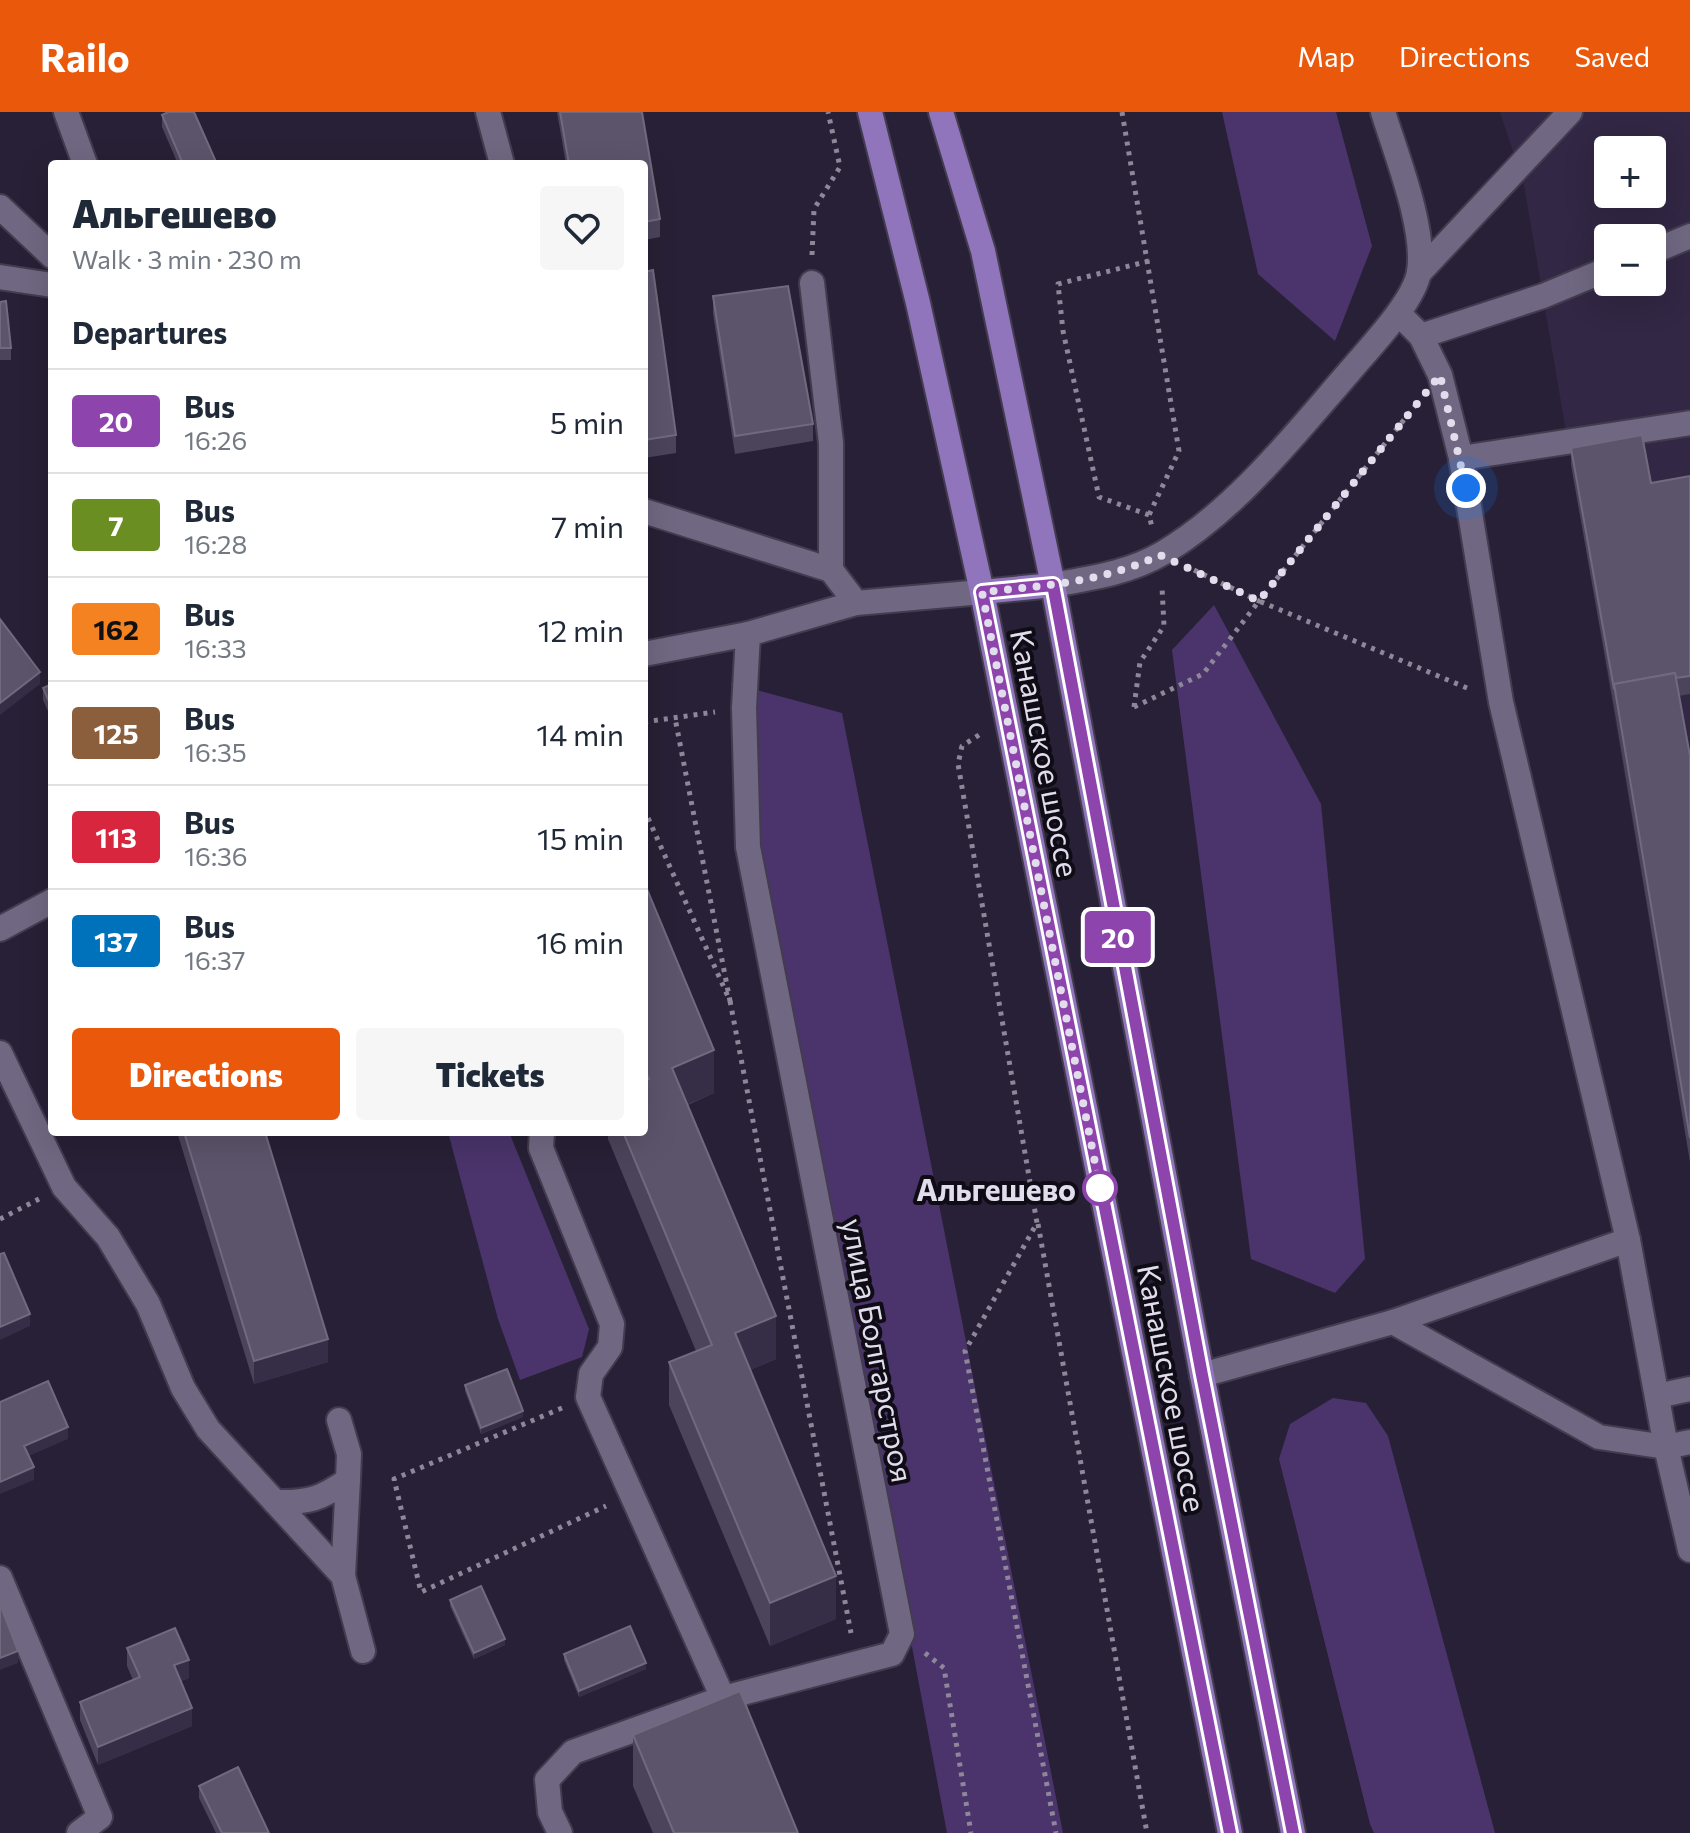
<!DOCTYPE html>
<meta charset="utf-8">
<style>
body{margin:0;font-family:Commissioner,sans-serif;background:#f6f6f7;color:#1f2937;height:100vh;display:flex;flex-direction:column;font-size:30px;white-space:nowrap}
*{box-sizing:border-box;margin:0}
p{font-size:26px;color:#747a83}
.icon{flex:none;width:44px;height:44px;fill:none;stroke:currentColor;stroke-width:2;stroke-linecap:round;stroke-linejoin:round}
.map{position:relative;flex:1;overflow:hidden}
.sheet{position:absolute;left:48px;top:48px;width:600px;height:976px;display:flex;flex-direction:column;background:#fff;border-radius:8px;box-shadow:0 8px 32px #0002}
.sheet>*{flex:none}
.badge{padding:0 16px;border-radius:6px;font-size:28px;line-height:52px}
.buttons{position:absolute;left:1594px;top:24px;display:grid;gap:16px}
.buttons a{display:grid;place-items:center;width:72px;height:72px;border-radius:8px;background:#fff;box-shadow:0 8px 32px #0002;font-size:40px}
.you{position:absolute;width:40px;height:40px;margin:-20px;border:6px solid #fff;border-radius:50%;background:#1a73e8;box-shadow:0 0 0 12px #1a73e833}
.map>.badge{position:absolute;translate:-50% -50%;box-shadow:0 0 0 4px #fff}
h2{padding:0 24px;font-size:30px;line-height:72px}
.round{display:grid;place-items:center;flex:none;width:84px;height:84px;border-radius:8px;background:#f6f6f7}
.headline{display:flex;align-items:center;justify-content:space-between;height:136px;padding:0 24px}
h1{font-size:38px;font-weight:800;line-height:60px}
.primary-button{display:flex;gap:16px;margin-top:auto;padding:16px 24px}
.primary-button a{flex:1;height:92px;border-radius:8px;background:#ea580c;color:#fff;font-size:32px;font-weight:800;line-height:92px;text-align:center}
.primary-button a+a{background:#f6f6f7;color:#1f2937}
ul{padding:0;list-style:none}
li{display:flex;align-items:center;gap:24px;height:104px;padding:0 24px;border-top:2px solid #e0e1e3}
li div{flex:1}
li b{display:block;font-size:30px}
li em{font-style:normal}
li .badge{min-width:88px;font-weight:700;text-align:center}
header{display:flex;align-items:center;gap:48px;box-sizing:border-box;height:112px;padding:0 40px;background:#ea580c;color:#fff}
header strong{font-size:38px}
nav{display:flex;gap:44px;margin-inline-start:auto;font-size:28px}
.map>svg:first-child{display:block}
.built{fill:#322744;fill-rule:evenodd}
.green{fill:#4a346b}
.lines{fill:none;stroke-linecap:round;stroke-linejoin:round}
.minor-casing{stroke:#433c4f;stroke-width:28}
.major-casing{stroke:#433c4f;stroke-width:28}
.path{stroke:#8e8799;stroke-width:5;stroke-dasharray:4 6;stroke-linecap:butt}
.minor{stroke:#706782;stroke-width:24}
.major{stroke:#9075bc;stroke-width:24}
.wall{fill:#4b445b}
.shaded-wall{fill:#362e46}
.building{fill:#5c546b;stroke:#716a7f;stroke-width:2}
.line-casing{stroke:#fff;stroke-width:18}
.line{stroke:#8e44ad;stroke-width:12}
.walk{stroke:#e2ddec;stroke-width:8;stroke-dasharray:0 14.4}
.stop-dot{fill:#fff;stroke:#8e44ad;stroke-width:4}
.labels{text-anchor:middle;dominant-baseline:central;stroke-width:8;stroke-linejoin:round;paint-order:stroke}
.street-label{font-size:30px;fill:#e2ddec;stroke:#0f0c16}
.stop-label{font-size:30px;font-weight:bold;fill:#e2ddec;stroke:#0f0c16;text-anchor:end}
</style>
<header>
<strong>Railo</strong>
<nav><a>Map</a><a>Directions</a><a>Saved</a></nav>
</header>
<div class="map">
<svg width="1690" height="1721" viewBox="0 0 1690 1721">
<rect width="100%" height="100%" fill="#282036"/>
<path class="built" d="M1500,0H1690V1049L1524,73ZM1608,38H1652V82H1608ZM1608,126H1652V170H1608Z"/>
<g class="green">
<path d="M1222,0H1336L1372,134L1335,229L1258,162Z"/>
<path d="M1214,493L1321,692L1365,1147L1335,1181L1251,1147L1172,538Z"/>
<path d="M731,571L842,601L1063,1721H947Z"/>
<path d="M448,1020H509L589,1217L582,1245L520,1268L498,1207Z"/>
<path d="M1333,1286L1366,1291L1388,1324L1495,1721H1374L1370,1712L1279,1347L1290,1312Z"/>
</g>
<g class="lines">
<g class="minor-casing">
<g id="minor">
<path d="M66,0L85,52"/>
<path d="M488,0L502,52"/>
<path d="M0,95L52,144"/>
<path d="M1652,140L1690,124"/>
<path d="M1419,161L1570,0"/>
<path d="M0,165L52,173"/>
<path d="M812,171L831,331V458"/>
<path d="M1421,224L1543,184L1608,157"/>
<path d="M1461,346L1690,311"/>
<path d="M644,399L831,458L856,491"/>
<path d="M1053,473C1091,466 1129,461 1163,441C1236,398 1295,322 1350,259C1370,235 1414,190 1419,160C1426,117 1396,42 1383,0"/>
<path d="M644,542L748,522L856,491L982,480"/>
<path d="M0,817L52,789"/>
<path d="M0,941L64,1075L108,1125L148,1192L183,1276L208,1317L343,1464L363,1539"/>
<path d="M542,1020L541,1036L612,1212L610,1235L591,1262L588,1285L723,1586"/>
<path d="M1628,1128L1666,1335L1690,1438"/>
<path d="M1393,1210L1599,1325L1666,1335L1690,1330"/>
<path d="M1202,1263L1393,1210L1628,1128L1501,590L1461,346L1440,263L1421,224L1399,202"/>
<path d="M1657,1284L1690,1277"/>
<path d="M339,1308L349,1342L348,1368"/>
<path d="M275,1390C308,1391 321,1387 348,1368L343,1464"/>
<path d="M0,1466L100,1705L79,1721"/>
<path d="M560,1721L550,1700L547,1668L573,1640L723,1586L892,1542L902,1522L748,735L744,596L748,522"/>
</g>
</g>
<g class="major-casing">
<g id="major">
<path d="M870,0L918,191L982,480L1230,1721"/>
<path d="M941,0L983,139L1053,473L1202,1263L1293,1721"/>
<path d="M982,480L1053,473"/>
</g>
</g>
<g class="path">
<path d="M1122,0L1179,339L1149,403L1152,415"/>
<path d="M812,143L814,97L840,55L828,0"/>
<path d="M1149,403L1099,385L1063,219L1058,172L1149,149"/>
<path d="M1194,458L1259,489L1415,294"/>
<path d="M1134,595L1140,550L1164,514L1162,475"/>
<path d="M1134,595L1203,562L1259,489L1467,576"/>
<path d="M644,610L715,600"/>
<path d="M979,623L962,634L958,652L1037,1111L965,1239L1056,1721"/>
<path d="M644,697L730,889L675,606"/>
<path d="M730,889L851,1521"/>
<path d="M0,1107L39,1087"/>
<path d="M1038,1112L1147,1721"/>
<path d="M562,1296L394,1367L421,1480L606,1394"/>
<path d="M925,1541L944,1556L971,1721"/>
</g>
<use href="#minor" class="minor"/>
<use href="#major" class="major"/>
</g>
<g class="wall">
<path d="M557,0H642L660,107V125L644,128V52H566Z"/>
<path d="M162,3L217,52H178L162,15Z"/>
<path d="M644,160L676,323V341L644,346Z"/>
<path d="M713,184L813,312V329L735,342L713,202Z"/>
<path d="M0,190L11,236V248H0Z"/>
<path d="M1571,336L1651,371L1690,364V582L1679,584L1690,644V1050L1614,595L1571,353Z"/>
<path d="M52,572V608L43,588V576Z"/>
<path d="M644,770L714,981L688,993L776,1247L750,1258L836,1507L770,1534L669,1293V1250L696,1239L608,1027V1020H644Z"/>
<path d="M177,1020H265L328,1250L254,1272Z"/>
<path d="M465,1273L523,1305L481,1322L465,1279Z"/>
<path d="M450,1488L505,1533L474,1547L450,1494Z"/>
<path d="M127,1536L189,1566L181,1569L192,1614L98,1653L80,1608V1590L133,1568L127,1554Z"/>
<path d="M564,1542L646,1557L579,1585L564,1548Z"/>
<path d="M633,1623L798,1721H653L633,1674Z"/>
<path d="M199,1674L269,1721H216L199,1686Z"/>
</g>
<g class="shaded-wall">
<path d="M40,560V572L0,603V591Z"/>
<path d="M714,938V981L672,999V956Z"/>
<path d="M30,1202V1214L0,1228V1215Z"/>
<path d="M776,1204V1247L735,1264V1221Z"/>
<path d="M328,1227V1250L254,1272V1249Z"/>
<path d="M523,1299V1305L481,1322V1316Z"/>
<path d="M68,1315V1327L24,1346V1334Z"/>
<path d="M34,1355V1368L0,1382V1370Z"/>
<path d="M836,1464V1507L770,1534V1491Z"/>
<path d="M505,1527V1533L474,1547V1541Z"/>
<path d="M18,1539V1551L0,1558V1546Z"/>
<path d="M189,1548V1566L174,1571V1553Z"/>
<path d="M646,1551V1557L579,1585V1579Z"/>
<path d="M192,1596V1614L98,1653V1635Z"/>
</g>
<g class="building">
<path d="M168,0H194L217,52H183L162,3Z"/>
<path d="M560,0H642L660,107L644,110V52H569Z"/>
<path d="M653,158L676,323L644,328V160Z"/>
<path d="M788,174L813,312L735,324L713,184Z"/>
<path d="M6,189L11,236H0V190Z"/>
<path d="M1642,323L1651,371L1690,364V564L1676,566L1675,561L1614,572V577L1571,336Z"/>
<path d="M0,507L40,560L0,591Z"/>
<path d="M1675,561L1690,644V1026L1614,572Z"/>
<path d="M52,572V596L43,576Z"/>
<path d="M644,770L714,938L672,956L776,1204L735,1221L836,1464L770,1491L669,1250L712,1233L623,1020H644V969L649,967L644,956Z"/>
<path d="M184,1020H265L328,1227L254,1249Z"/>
<path d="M4,1141L30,1202L0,1215V1142Z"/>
<path d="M507,1257L523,1299L481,1316L465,1273Z"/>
<path d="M48,1269L68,1315L24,1334L34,1355L0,1370V1290Z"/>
<path d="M481,1474L505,1527L474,1541L450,1488Z"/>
<path d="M0,1492L18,1539L0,1546Z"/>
<path d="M630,1514L646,1551L579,1579L564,1542Z"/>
<path d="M175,1516L189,1548L174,1553L192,1596L98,1635L80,1590L140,1565L127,1536Z"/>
<path d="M740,1579L798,1721H674L633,1623Z"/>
<path d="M238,1655L269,1721H222L199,1674Z"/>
</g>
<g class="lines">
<g class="line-casing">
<path id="line" d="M1230,1721L982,480L1053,473L1202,1263L1293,1721"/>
</g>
<use href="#line" class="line"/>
<path class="walk" d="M1100,1076L982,480C1043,474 1104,470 1160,443L1259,489L1440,263L1466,376"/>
</g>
<circle class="stop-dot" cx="1100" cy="1076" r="16"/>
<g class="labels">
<g class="street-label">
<text transform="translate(1046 641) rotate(79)">Канашское шоссе</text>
<text transform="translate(879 1238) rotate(79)">улица Болгарстроя</text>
<text transform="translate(1173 1276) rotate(79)">Канашское шоссе</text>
</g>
<g class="stop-label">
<text x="1076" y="1076">Альгешево</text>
</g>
</g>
</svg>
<div class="buttons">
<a>+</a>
<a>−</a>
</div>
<div class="you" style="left:1466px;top:376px"></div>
<b class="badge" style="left:1118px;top:825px;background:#8e44ad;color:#fff">20</b>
<section class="sheet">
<div class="headline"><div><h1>Альгешево</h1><p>Walk · 3 min · 230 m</p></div><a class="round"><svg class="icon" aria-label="heart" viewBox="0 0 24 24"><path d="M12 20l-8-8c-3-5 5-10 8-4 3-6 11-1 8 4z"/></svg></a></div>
<h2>Departures</h2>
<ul>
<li><span class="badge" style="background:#8e44ad;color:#fff">20</span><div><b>Bus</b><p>16:26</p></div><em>5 min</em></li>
<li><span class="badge" style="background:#6b8e23;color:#fff">7</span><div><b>Bus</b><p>16:28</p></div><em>7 min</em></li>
<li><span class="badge" style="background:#f58220;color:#111">162</span><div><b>Bus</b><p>16:33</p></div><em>12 min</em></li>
<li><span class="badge" style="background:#8b5e3c;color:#fff">125</span><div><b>Bus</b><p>16:35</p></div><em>14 min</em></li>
<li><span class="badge" style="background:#d7263d;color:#fff">113</span><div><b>Bus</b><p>16:36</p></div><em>15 min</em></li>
<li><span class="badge" style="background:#0072bc;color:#fff">137</span><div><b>Bus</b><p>16:37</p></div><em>16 min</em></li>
</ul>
<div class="primary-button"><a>Directions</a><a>Tickets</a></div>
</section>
</div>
